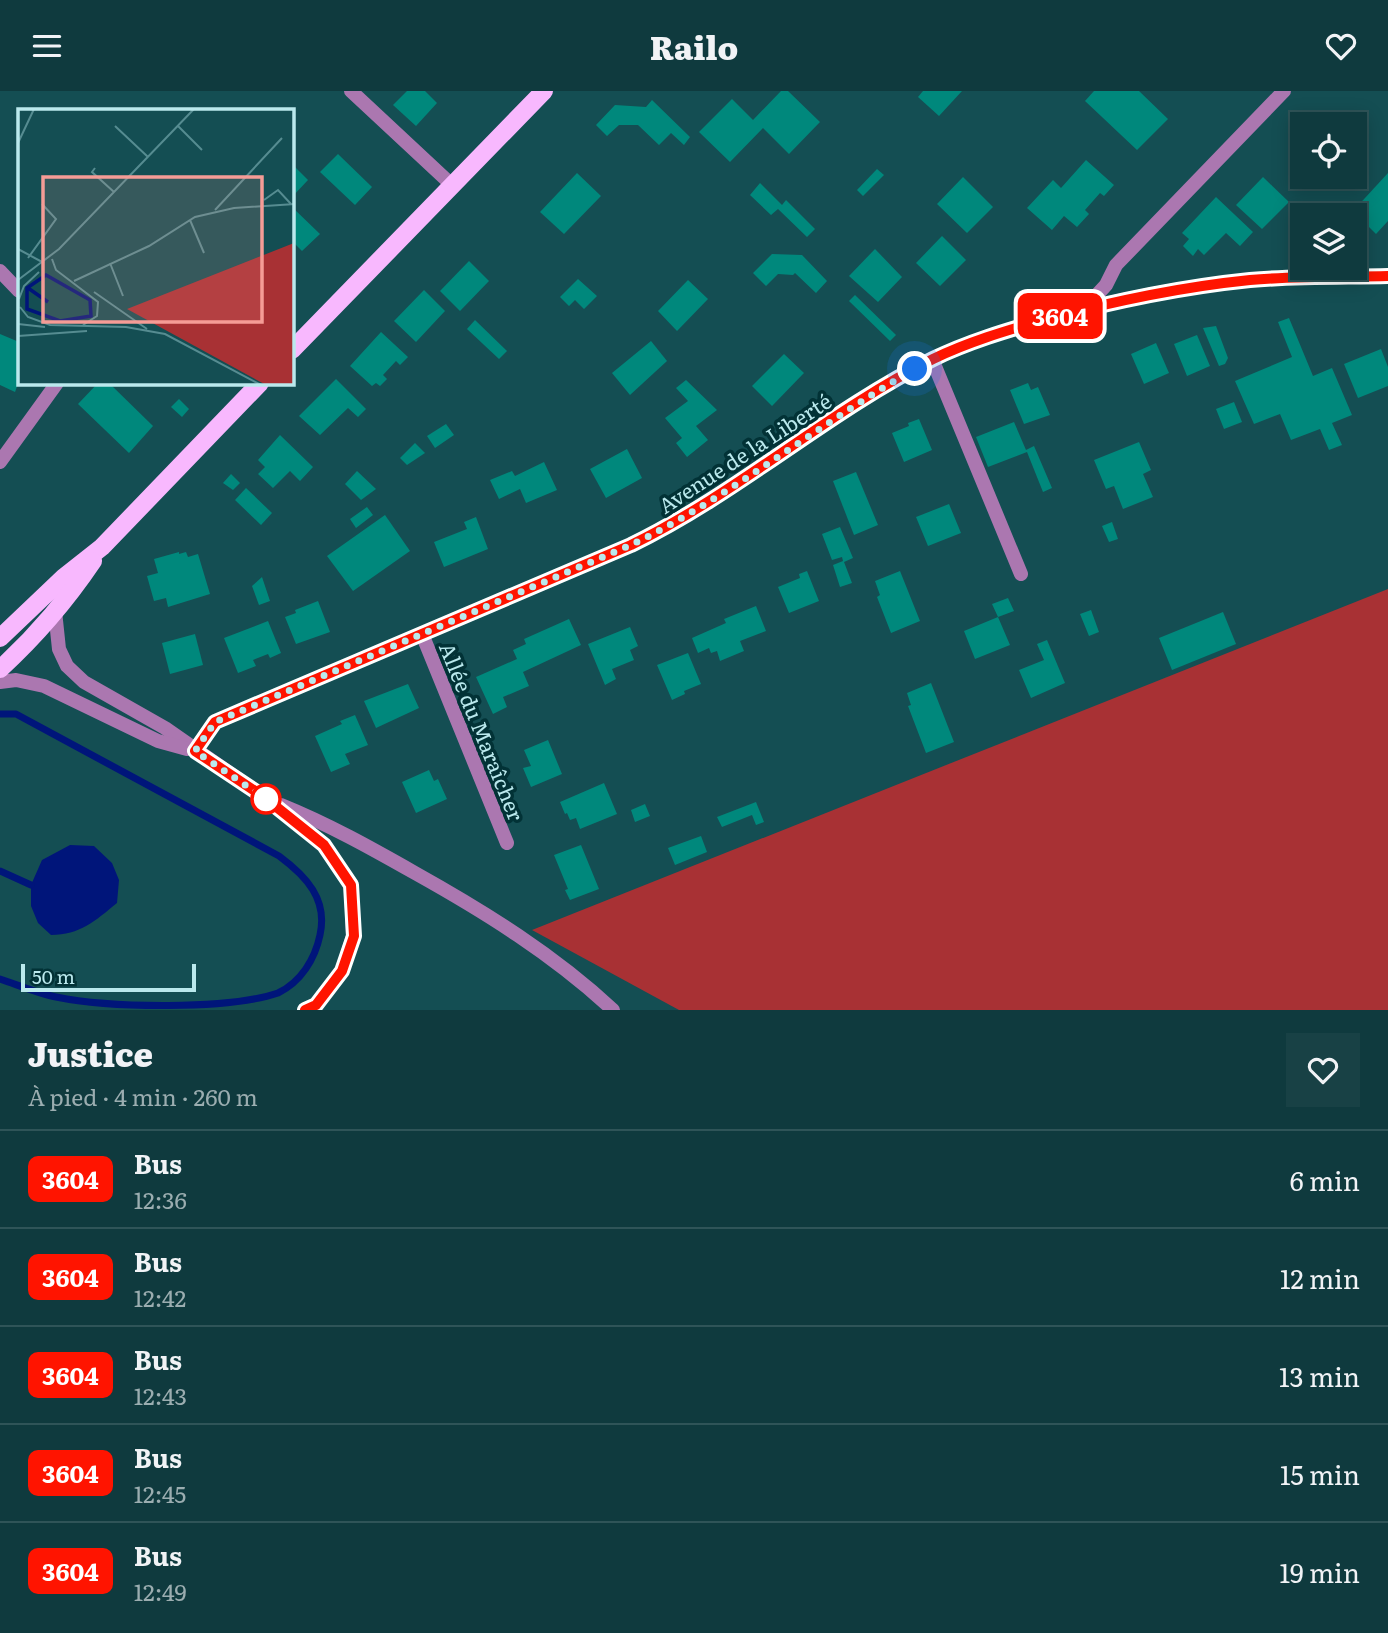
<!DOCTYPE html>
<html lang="fr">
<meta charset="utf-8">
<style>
body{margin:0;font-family:Literata,serif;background:#184145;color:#f1f3f6;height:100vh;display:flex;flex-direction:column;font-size:26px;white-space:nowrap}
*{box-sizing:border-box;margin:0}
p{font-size:23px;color:#9badb0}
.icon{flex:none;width:38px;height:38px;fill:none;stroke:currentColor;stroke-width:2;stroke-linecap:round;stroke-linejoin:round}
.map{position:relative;height:919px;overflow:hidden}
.drawer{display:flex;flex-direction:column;background:#0f3a3e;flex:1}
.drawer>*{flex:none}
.badge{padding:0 14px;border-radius:10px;font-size:24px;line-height:46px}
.tools{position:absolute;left:1290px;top:21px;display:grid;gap:14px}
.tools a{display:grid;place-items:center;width:77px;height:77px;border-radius:0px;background:#0f3a3e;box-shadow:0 4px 18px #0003,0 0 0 2px #2f5458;font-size:35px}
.scale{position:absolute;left:21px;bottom:18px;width:175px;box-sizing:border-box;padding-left:7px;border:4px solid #bae9ed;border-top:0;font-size:19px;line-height:24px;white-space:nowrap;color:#bae9ed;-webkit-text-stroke:5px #023236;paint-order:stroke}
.you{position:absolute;width:35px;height:35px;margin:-18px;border:5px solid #fff;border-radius:50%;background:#1a73e8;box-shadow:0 0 0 10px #1a73e833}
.map>.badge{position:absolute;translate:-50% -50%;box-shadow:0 0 0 4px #fff}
.round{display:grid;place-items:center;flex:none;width:74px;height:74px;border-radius:0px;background:#184145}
.overview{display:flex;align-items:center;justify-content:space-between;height:119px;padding:0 28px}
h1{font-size:33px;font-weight:800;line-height:52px}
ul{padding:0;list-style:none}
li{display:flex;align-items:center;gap:21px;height:98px;padding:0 28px;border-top:2px solid #2f5458}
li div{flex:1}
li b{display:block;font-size:26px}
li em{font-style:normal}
li .badge{min-width:77px;font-weight:700;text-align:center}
header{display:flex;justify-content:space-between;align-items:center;height:91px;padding:0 28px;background:#0f3a3e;font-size:32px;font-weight:800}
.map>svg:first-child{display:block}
.green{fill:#a83134}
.water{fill:#00157a}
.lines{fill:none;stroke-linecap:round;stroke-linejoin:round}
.stream{stroke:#00157a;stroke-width:7}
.building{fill:#00887c}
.service{stroke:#ab77b0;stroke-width:14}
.minor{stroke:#ab77b0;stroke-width:14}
.primary{stroke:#f8b8fe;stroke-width:18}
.line-casing{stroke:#fff;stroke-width:16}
.line{stroke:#ff1400;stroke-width:10}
.walk{stroke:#bae9ed;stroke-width:7;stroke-dasharray:0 12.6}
.stop-dot{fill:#fff;stroke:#ff1400;stroke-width:3.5}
.labels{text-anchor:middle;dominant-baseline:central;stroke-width:7;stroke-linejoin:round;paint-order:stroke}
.street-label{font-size:21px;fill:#bae9ed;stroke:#023236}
.inset-river{fill:none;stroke:#00157a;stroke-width:3.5}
.inset-road{fill:none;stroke:#568c91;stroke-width:2}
.view{fill:#f59c96;fill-opacity:0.15;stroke:#f59c96;stroke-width:3.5}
.inset-edge{fill:none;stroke:#bae9ed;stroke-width:3.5}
</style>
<header><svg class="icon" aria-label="menu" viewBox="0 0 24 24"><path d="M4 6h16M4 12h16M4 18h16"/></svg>Railo<svg class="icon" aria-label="heart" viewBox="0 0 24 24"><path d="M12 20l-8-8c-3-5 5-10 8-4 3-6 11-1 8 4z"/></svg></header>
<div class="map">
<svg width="1388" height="919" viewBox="0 0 1388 919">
<rect width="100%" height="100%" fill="#144e53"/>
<path class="green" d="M1388,498V919H679L532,839Z"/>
<path class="water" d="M70,754L94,755L112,772L119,789L117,812C95,830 80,844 51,844L38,832L31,815V794L42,769Z"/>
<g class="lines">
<g class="stream">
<path d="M0,623H16L279,765C306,785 328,808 320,844C315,868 301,891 278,902C228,919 110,917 56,906C37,902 18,894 0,888"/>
<path d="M0,780L31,794"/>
</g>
</g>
<g class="building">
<path d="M407,0H425L437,12L416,35L393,14Z"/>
<path d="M781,0H788L820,31L789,63L763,37L730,71L699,41L732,8L753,29Z"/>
<path d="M923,0H962L939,25L918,6Z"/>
<path d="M1094,0H1139L1168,28L1137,59L1085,10Z"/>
<path d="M652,9L690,46L684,54L671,42L659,54L638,34H619L607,45L596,34L615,14L646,16Z"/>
<path d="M338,63L372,96L355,114L320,81Z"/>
<path d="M1086,69L1114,94L1104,105L1100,102L1085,119L1089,123L1077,136L1064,125L1052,139L1027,117L1053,89L1061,97Z"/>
<path d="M294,75L308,89L292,106V76Z"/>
<path d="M877,78L884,84L863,105L857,99Z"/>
<path d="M577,82L601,105L564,143L540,121Z"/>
<path d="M1388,82V130L1376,143L1353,120Z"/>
<path d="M963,86L993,116L967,142L937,113Z"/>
<path d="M1263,86L1289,111L1262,138L1236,114Z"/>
<path d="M760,92L782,114L786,109L815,138L807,146L778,118L771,124L750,104Z"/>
<path d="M1216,106L1253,141L1240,155L1226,142L1204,164L1198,158L1193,165L1183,155L1189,148L1182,142Z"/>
<path d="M292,116L320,143L302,160L292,150Z"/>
<path d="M942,145L966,169L940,195L916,172Z"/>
<path d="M875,158L902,186L878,211L849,185Z"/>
<path d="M772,163L802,164L827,190L816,202L795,182L793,184L778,183L766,195L753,182Z"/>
<path d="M469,170L489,190L460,220L440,200Z"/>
<path d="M578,188L597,205L584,218L575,209L569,215L560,206Z"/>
<path d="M688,189L708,208L677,240L658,220Z"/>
<path d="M424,199L445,220L416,251L394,230Z"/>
<path d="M855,204L896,244L890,250L849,210Z"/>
<path d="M1289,227L1313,285L1332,277L1352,324L1332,332L1342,354L1329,359L1320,338L1291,349L1280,323L1254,333L1235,290L1292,266L1278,231Z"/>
<path d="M475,229L507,260L499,268L467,238Z"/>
<path d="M1216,235L1228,267L1225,273L1219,275L1203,237Z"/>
<path d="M381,241L408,266L400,274L396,270L383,284L387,288L380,295L376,292L372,295L350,275Z"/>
<path d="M0,243L19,251V290L15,301L0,294Z"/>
<path d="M1197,244L1210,275L1187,285L1174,253Z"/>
<path d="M651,250L667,270L630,304L612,282Z"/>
<path d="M1156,252L1169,282L1144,293L1131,263Z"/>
<path d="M1381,258L1388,276V295L1358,307L1344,273Z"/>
<path d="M784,263L804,282L772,315L752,295Z"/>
<path d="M336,288L366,318L358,326L348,317L320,344L299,325Z"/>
<path d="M686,289L717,319L696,335L708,349L687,366L676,352L682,347L665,327L688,310L676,297Z"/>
<path d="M98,292H109L153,335L129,362L78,313Z"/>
<path d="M1028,292L1031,299L1038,296L1050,324L1024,333L1010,299Z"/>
<path d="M179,308L189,318L182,326L171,316Z"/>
<path d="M1234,311L1242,331L1224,338L1216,318Z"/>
<path d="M919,328L932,359L904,371L892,342L909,335L908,332Z"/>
<path d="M1014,331L1026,359L1034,355L1052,397L1043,401L1027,361L988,376L976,346Z"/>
<path d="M446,333L454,344L435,357L427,345Z"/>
<path d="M280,344L313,376L300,390L290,380L273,397L258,383L265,376L258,369Z"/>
<path d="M1139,351L1151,379L1143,383L1153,406L1123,418L1114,395L1106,398L1094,369Z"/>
<path d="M415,352L425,362L407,374L400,367Z"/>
<path d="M627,358L642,387L606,407L590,378Z"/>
<path d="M544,371L557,399L526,412L520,398L499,408L490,389L512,380L515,385Z"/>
<path d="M357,380L376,398L361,409L345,393Z"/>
<path d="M856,381L878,434L854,444L833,390Z"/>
<path d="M231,383L240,392L233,399L223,392Z"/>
<path d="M246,397L272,422L261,434L235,409Z"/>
<path d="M949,413L961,442L928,455L916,426Z"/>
<path d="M367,416L373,424L356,437L350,428Z"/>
<path d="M385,424L410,460L353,500L327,465Z"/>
<path d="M476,426L488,458L444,476L434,451L467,438L464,431Z"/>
<path d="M1112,431L1118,448L1109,451L1102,435Z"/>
<path d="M840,436L853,467L844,471L852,492L840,496L833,474L843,470L842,466L832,469L822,443Z"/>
<path d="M179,461V463L186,461L188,466L198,463L210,503L168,516L166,507L154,510L147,485L158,482L154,468Z"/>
<path d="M807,480L819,510L789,522L778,496L800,487L799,483Z"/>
<path d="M900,480L920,530L891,542L877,506L880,504L875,490Z"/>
<path d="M262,486L270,510L259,514L252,495Z"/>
<path d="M1008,507L1014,520L998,526L1010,554L975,568L964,540L998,526L992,513Z"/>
<path d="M318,510L330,541L296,553L285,526L296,522L295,519Z"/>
<path d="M756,515L766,540L740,550L744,560L720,570L717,560L711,562L709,557L698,562L692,547L726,532L724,528Z"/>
<path d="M1091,519L1099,541L1089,545L1080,523Z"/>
<path d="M1223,521L1236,553L1172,579L1159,547Z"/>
<path d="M569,528L581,554L523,581L529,595L503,606L507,616L493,623L476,586L517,568L513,559L526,553L524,548Z"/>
<path d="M268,530L281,562L270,567L268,563L253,569L256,575L238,582L224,547Z"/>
<path d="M630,536L638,555L630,559L634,569L612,578L616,588L605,594L588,553Z"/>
<path d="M195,543L203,574L170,583L162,552Z"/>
<path d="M1047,549L1065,592L1031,607L1019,579L1044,569L1037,553Z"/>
<path d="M688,562L701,593L684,600L685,603L672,609L657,574Z"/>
<path d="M931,592L954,651L926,662L908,615L911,614L907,602Z"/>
<path d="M408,593L419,617L376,637L364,610Z"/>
<path d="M355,624L368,654L345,663L350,673L331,681L315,645L342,633L340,630Z"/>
<path d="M548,649L562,683L531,696L523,677L531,675L524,659Z"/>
<path d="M429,679L434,690L438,688L447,708L416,722L402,691Z"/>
<path d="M604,692L617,723L580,738L576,727L570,729L567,722L565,723L560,711Z"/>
<path d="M756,711L764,731L756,734L752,724L722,736L717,726Z"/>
<path d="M645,713L650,725L635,731L631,719Z"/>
<path d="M701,745L707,761L675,774L668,757Z"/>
<path d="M581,754L599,798L570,809L565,799L568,798L554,764Z"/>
</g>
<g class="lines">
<g class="service">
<path d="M0,180L19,200"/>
<path d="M0,371L57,292"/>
<path d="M55,520L59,558L67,575L84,591L165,637L264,706L324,754L351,794L353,845L342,880L316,914L305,919"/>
<path d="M0,591L16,589L44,595L158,650L187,658"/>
<path d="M281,714C328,733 371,757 415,782C485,821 554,864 613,919"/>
</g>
<g class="minor">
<path d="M351,0L453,95"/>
<path d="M1083,219L1106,194L1116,174L1284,0"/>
<path d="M932,268L1021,483"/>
<path d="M422,543L507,752"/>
<path d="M195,660L215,631L631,454C738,402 827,321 933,268C968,251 1005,240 1043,229C1110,210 1181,196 1250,189C1296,185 1342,186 1388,185"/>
</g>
<g class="primary">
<path d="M292,259L544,0"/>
<path d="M0,547L64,486L102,456L260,292"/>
<path d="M0,578C35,546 66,510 93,470"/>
</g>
</g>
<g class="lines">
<g class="line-casing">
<path id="line" d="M305,919L316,914L342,880L354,845L351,794L324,754L264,706L195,660L215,631L631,454C738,402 827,321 933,268C968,251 1005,240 1043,229C1110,211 1181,196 1250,189C1296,185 1342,186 1388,185"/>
</g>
<use href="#line" class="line"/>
<path class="walk" d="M266,708L195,660L215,631L631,454C732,405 818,333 915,278"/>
</g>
<circle class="stop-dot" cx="266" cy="708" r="14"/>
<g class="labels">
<g class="street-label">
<text transform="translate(744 361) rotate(-33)">Avenue de la Liberté</text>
<text transform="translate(483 640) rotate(68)">Allée du Maraîcher</text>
</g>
</g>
<g transform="translate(18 18)">
<rect width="276" height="276" fill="#144e53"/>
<path d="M276,134V276H248L109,200Z" fill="#a83134"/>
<path class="inset-river" d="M28,166L72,191L73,207L42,212L9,200V179ZM10,179L30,193"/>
<path class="inset-road" d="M97,17L130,48M160,17L184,41M0,34L16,0M77,59L74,63L96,83M246,91L260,81L273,95M197,101L264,29M172,111L186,144M0,140L26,154M10,149L38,110L24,95M34,150L38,161L80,193L79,207L65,216M92,154L105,187M0,171L41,140L176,0M56,172L131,137L177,108L216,99L277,95M76,183L129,220M1,190L6,177L21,163M2,198L10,208L32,216L108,218L147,225L243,276M0,215L27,218M0,227L69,222"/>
<path class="view" d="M25,68H244V213H25Z"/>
<rect width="276" height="276" class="inset-edge"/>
</g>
</svg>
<div class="tools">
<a><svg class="icon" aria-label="locate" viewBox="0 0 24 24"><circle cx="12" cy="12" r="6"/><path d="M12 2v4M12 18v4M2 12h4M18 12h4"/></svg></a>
<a><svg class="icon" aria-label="layers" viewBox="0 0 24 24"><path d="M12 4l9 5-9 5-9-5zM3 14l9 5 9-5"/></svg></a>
</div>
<div class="scale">50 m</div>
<div class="you" style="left:915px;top:278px"></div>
<b class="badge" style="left:1060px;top:225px;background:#ff1400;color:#fff">3604</b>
</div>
<section class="drawer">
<div class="overview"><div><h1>Justice</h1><p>À pied · 4 min · 260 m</p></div><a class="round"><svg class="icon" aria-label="heart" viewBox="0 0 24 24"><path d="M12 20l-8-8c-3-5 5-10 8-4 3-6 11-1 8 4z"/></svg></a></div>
<ul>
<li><span class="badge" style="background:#ff1400;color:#fff">3604</span><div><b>Bus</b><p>12:36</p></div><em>6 min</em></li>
<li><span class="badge" style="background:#ff1400;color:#fff">3604</span><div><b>Bus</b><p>12:42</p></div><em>12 min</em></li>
<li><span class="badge" style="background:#ff1400;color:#fff">3604</span><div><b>Bus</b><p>12:43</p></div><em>13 min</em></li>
<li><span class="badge" style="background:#ff1400;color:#fff">3604</span><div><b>Bus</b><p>12:45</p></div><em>15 min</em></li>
<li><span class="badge" style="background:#ff1400;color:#fff">3604</span><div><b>Bus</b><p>12:49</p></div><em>19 min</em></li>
</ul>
</section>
